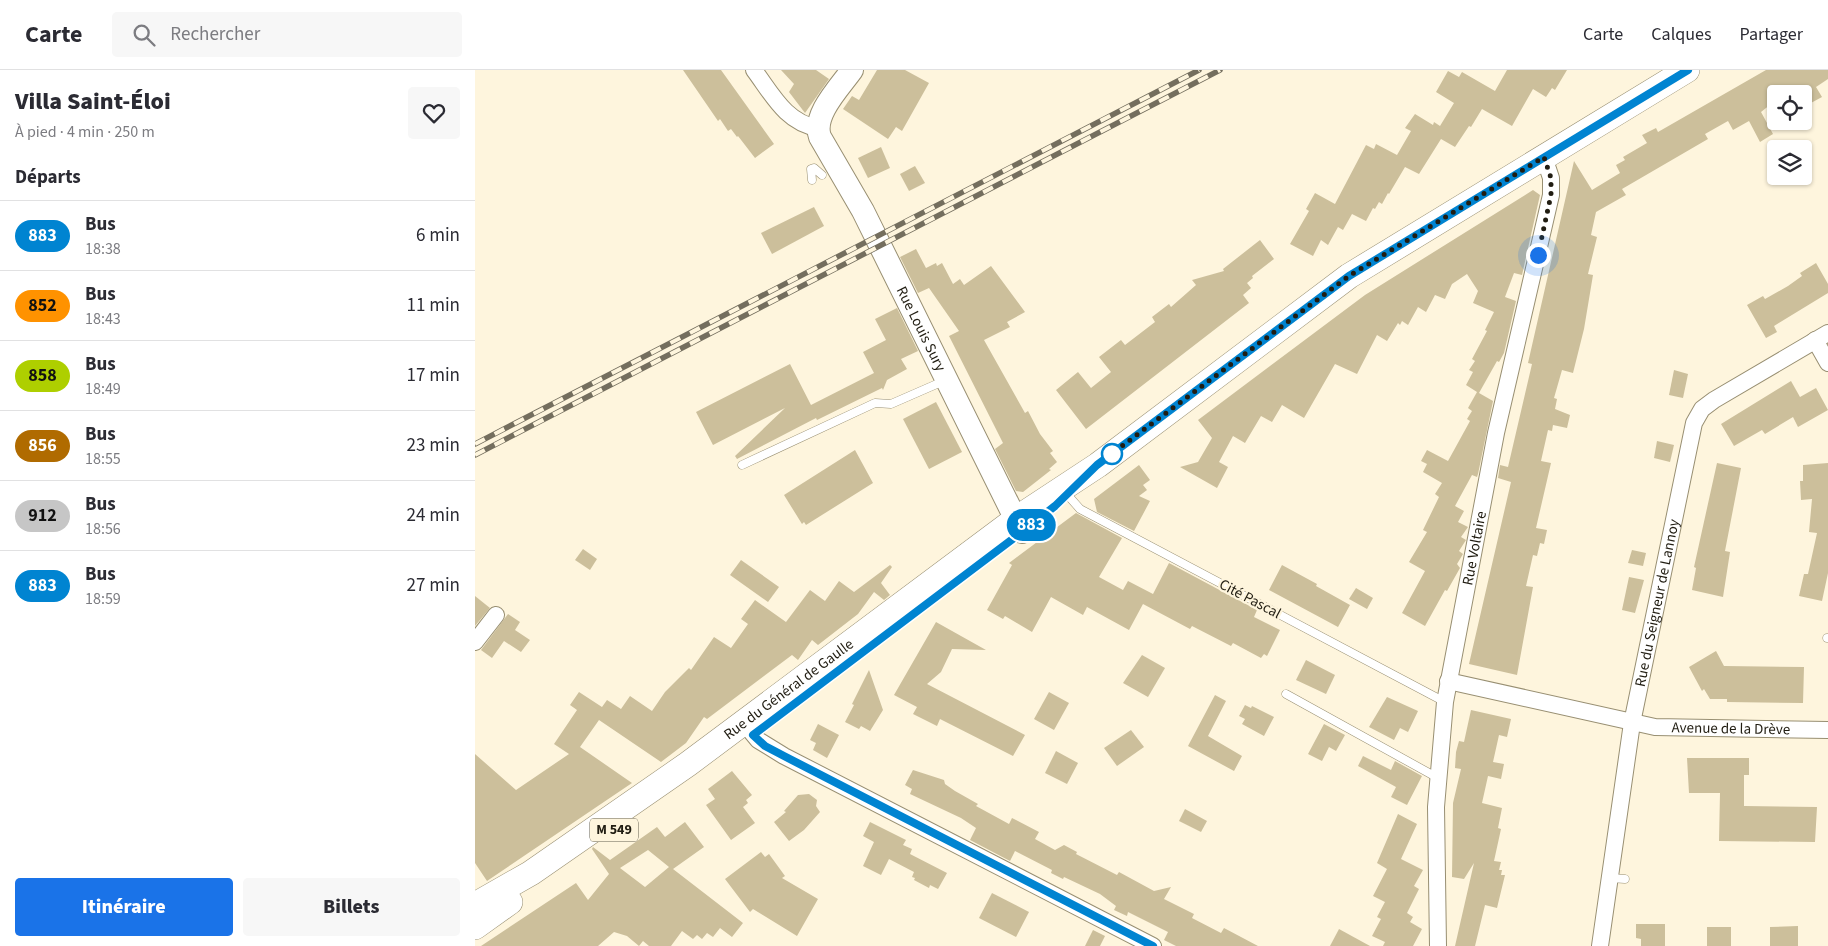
<!DOCTYPE html>
<html lang="fr">
<meta charset="utf-8">
<style>
body{margin:0;font-family:"Source Sans 3",sans-serif;background:#f7f7f7;color:#2b2b33;height:100vh;display:flex;flex-direction:column;font-size:19px;white-space:nowrap}
*{box-sizing:border-box;margin:0}
p{font-size:16px;color:#7c7c81}
.icon{flex:none;width:28px;height:28px;fill:none;stroke:currentColor;stroke-width:2;stroke-linecap:round;stroke-linejoin:round}
.map{position:relative;flex:1;overflow:hidden}
.details{display:flex;flex-direction:column;background:#fff;width:475px}
.details>*{flex:none}
.badge{padding:0 10px;border-radius:16px;font-size:18px;line-height:32px}
.buttons{position:absolute;left:1292px;top:15px;display:grid;gap:10px}
.buttons a{display:grid;place-items:center;width:45px;height:45px;border-radius:5px;background:#fff;box-shadow:0 1px 4px #0004;font-size:25px}
.you{position:absolute;width:25px;height:25px;margin:-12px;border:4px solid #fff;border-radius:50%;background:#1a73e8;box-shadow:0 0 0 8px #1a73e833}
.map>.badge{position:absolute;translate:-50% -50%;box-shadow:0 0 0 2px #fff}
h2{padding:0 15px;font-size:19px;line-height:45px}
.round{display:grid;place-items:center;flex:none;width:52px;height:52px;border-radius:5px;background:#f7f7f7}
.headline{display:flex;align-items:center;justify-content:space-between;height:85px;padding:0 15px}
h1{font-size:24px;font-weight:800;line-height:38px}
.cta{display:flex;gap:10px;margin-top:auto;padding:10px 15px}
.cta a{flex:1;height:58px;border-radius:5px;background:#1a73e8;color:#fff;font-size:20px;font-weight:800;line-height:58px;text-align:center}
.cta a+a{background:#f7f7f7;color:#2b2b33}
ul{padding:0;list-style:none}
li{display:flex;align-items:center;gap:15px;height:70px;padding:0 15px;border-top:1px solid #e1e1e2}
li div{flex:1}
li b{display:block;font-size:19px}
li em{font-style:normal}
li .badge{min-width:55px;font-weight:700;text-align:center}
header{display:flex;align-items:center;gap:30px;box-sizing:border-box;height:70px;padding:0 25px;background:#fff;border-bottom:1px solid #e1e1e2}
header strong{font-size:24px}
nav{display:flex;gap:28px;margin-inline-start:auto;font-size:18px}
.search{width:350px;height:45px;background:#f7f7f7;display:flex;align-items:center;gap:12px;box-sizing:border-box;padding:0 18px;border-radius:5px;color:#7c7c81;font-size:19px}
main{display:flex;flex:1;min-height:0}
.map>svg:first-child{display:block}
.building{fill:#ccbf9b;fill-rule:evenodd}
.lines{fill:none;stroke-linecap:round;stroke-linejoin:round}
.service-casing{stroke:#988f72;stroke-width:9}
.minor-casing{stroke:#988f72;stroke-width:18}
.secondary-casing{stroke:#988f72;stroke-width:24}
.primary-casing{stroke:#988f72;stroke-width:26}
.service{stroke:#fff;stroke-width:8}
.minor{stroke:#fff;stroke-width:16}
.secondary{stroke:#fff;stroke-width:22}
.primary{stroke:#fff;stroke-width:25}
.rail-casing{stroke:#746e5e;stroke-width:5.5}
.rail{stroke:#fef5dd;stroke-width:4;stroke-dasharray:11;stroke-linecap:butt}
.line-casing{stroke:#fff;stroke-width:11}
.line{stroke:#0084d1;stroke-width:8}
.walk{stroke:#211d12;stroke-width:5;stroke-dasharray:0 9}
.stop-dot{fill:#fff;stroke:#0084d1;stroke-width:2.5}
.labels{text-anchor:middle;dominant-baseline:central;stroke-width:4.5;stroke-linejoin:round;paint-order:stroke}
.shield{fill:#fef5dd;stroke:#635e4f;stroke-width:1}
.shield-label{font-size:14px;font-weight:bold;fill:#211d12}
.street-label{font-size:15px;fill:#211d12;stroke:#fef5dd}
</style>
<header>
<strong>Carte</strong>
<div class="search"><svg class="icon" aria-label="search" viewBox="0 0 24 24"><circle cx="10" cy="10" r="6"/><path d="M15 15l6 6"/></svg>Rechercher</div>
<nav><a>Carte</a><a>Calques</a><a>Partager</a></nav>
</header>
<main>
<section class="details">
<div class="headline"><div><h1>Villa Saint-Éloi</h1><p>À pied · 4 min · 250 m</p></div><a class="round"><svg class="icon" aria-label="heart" viewBox="0 0 24 24"><path d="M12 20l-8-8c-3-5 5-10 8-4 3-6 11-1 8 4z"/></svg></a></div>
<h2>Départs</h2>
<ul>
<li><span class="badge" style="background:#0084d1;color:#fff">883</span><div><b>Bus</b><p>18:38</p></div><em>6 min</em></li>
<li><span class="badge" style="background:#ff9200;color:#111">852</span><div><b>Bus</b><p>18:43</p></div><em>11 min</em></li>
<li><span class="badge" style="background:#aecf00;color:#111">858</span><div><b>Bus</b><p>18:49</p></div><em>17 min</em></li>
<li><span class="badge" style="background:#b06b00;color:#fff">856</span><div><b>Bus</b><p>18:55</p></div><em>23 min</em></li>
<li><span class="badge" style="background:#c6c6c6;color:#111">912</span><div><b>Bus</b><p>18:56</p></div><em>24 min</em></li>
<li><span class="badge" style="background:#0084d1;color:#fff">883</span><div><b>Bus</b><p>18:59</p></div><em>27 min</em></li>
</ul>
<div class="cta"><a>Itinéraire</a><a>Billets</a></div>
</section>
<div class="map">
<svg width="1353" height="876" viewBox="0 0 1353 876">
<rect width="100%" height="100%" fill="#fef5dd"/>
<g class="building">
<path d="M208,0H246L299,74L280,88L263,66L262,67L256,59L253,61L245,49L243,51Z"/>
<path d="M306,0H341L354,9L330,43L314,22L319,14Z"/>
<path d="M402,0H430L454,13L427,61L421,57L413,69L368,39L377,26L384,30Z"/>
<path d="M1032,0H1092L1080,20L1077,18L1071,27L1058,19L1037,56L1007,39L996,57L994,56L980,77L966,69L944,104L930,97L914,124L913,123L907,134L904,132L900,139L898,138L891,151L877,144L868,160L863,157L853,175L846,170L838,186L815,174L834,141L831,139L840,123L860,134L891,75L899,79L901,74L922,85L936,61L930,58L940,44L958,55L959,52L965,56L979,33L961,22L973,1L984,7L987,2L1020,21Z"/>
<path d="M1291,0H1353V9L1341,17L1347,27L1334,34L1329,24H1301V30L1286,42L1298,64L1285,72L1274,51L1258,60L1253,51L1230,64L1233,69L1147,119L1151,125L1121,142L1116,165L1122,167L1113,204L1118,205L1109,259L1098,303L1087,300L1079,328L1082,329L1080,339L1095,345L1092,358L1078,355L1077,361L1073,360L1066,391L1076,393L1061,458L1072,460L1069,474L1065,473L1062,486L1058,485L1051,516L1058,517L1042,605L994,594L1036,412L1023,408L1025,395L1033,397L1057,294L1053,293L1099,91L1117,120L1145,103L1141,95L1150,90L1148,87L1172,73L1167,65L1181,58L1183,62Z"/>
<path d="M406,77L415,98L393,108L383,88Z"/>
<path d="M440,96L450,113L434,121L425,104Z"/>
<path d="M1058,120L1065,125L1047,205L1039,203L1030,227L1041,231L1029,283L1024,292L1022,291L1004,323L1018,331L1003,404L1002,407L997,405L980,436L989,441L983,452L993,457L986,467L991,470L984,481L988,484L982,494L985,498L972,521L970,520L950,556L927,543L950,501L934,492L952,462L948,460L964,427L960,424L967,413L948,402L952,394L946,391L952,380L973,391L995,351L992,349L997,341L993,338L1002,322L991,315L998,302L994,300L1000,291L997,289L1012,261L1010,260L1019,242L998,233L1003,221L992,204L977,214L970,229L960,225L951,242L943,237L933,255L927,251L925,255L923,253L912,271L902,265L882,304L860,294L829,348L807,335L797,352L786,346L770,373L758,366L744,392L753,397L742,418L705,397L723,392L737,368L723,350L890,225Z"/>
<path d="M339,137L349,156L297,184L286,163Z"/>
<path d="M785,170L799,189L777,206L778,208L772,213L776,218L768,225L774,233L611,359L581,320L603,302L616,318L636,302L624,287L646,270L650,275L680,252L677,247L694,234L696,237L721,215L717,210L749,201L748,199Z"/>
<path d="M441,179L451,198L461,193L462,196L467,193L478,214L485,209L489,215L516,196L550,242L532,252L535,257L509,270L550,343L553,341L565,364L578,381L575,383L582,392L574,399L576,400L548,422L541,421L520,379L528,373L474,266L484,261L454,218L443,223L425,187Z"/>
<path d="M1341,193L1353,214V223L1299,256L1302,262L1291,268L1272,235L1288,226L1290,229L1313,216L1327,206L1325,203Z"/>
<path d="M422,238L443,281L426,289L432,299L412,310L408,320L407,318L342,350L341,348L262,389L260,386L310,338L238,375L221,342L315,294L336,335L399,303L388,282L411,270L400,249Z"/>
<path d="M1199,300L1213,304L1208,328L1194,325Z"/>
<path d="M1316,311L1325,327L1341,318L1353,340L1323,357L1318,347L1290,364L1287,360L1259,376L1246,354Z"/>
<path d="M461,332L487,382L454,399L428,349Z"/>
<path d="M1182,371L1199,375L1195,392L1179,388Z"/>
<path d="M380,380L398,413L331,455L329,452L327,454L309,425Z"/>
<path d="M1242,393L1266,398L1250,481L1255,482L1248,527L1217,520L1221,498L1219,497Z"/>
<path d="M1353,393V503L1347,531L1324,526L1329,504H1333L1342,463L1334,462L1337,429L1326,430L1325,411H1328V395Z"/>
<path d="M664,395L675,410L668,415L672,420L664,426L675,431L659,461L622,442L619,429Z"/>
<path d="M601,443L647,468L624,507L648,520L653,511L678,524L694,493L782,540L779,547L805,560L792,586L789,584L786,588L758,573L756,576L717,556L715,559L668,534L654,560L612,537L608,545L576,527L557,562L530,546L528,549L512,540L537,495L534,493Z"/>
<path d="M108,479L122,489L115,500L100,490Z"/>
<path d="M1157,480L1171,483L1168,496L1153,493Z"/>
<path d="M266,490L304,517L293,532L255,505Z"/>
<path d="M415,495L417,497L406,513L415,525L409,530L399,522L383,544L343,575L337,570L323,590L317,585L232,649L229,647L211,673L186,692L124,650L105,677L157,713L12,811L0,793V684L41,720L94,684L79,674L102,640L95,635L104,622L127,637L132,630L146,639L155,626L177,641L190,622L214,598L216,600L239,567L256,578L273,554L266,549L280,530L311,552L335,520L350,531L364,511L379,522Z"/>
<path d="M807,495L842,514L841,516L875,535L863,557L794,520Z"/>
<path d="M1154,507L1169,510L1160,543L1147,540Z"/>
<path d="M881,518L898,528L892,539L874,529Z"/>
<path d="M0,526L15,538L0,556Z"/>
<path d="M33,544L45,552L40,560L55,570L46,582L29,571L17,588L6,580Z"/>
<path d="M461,552L511,580L477,579L466,602L452,614L550,665L538,686L465,649L462,656L438,644L442,637L419,625Z"/>
<path d="M1241,581L1249,596L1329,597L1328,633L1252,632V629H1235L1229,619L1227,621L1214,597Z"/>
<path d="M667,585L690,598L673,627L648,613Z"/>
<path d="M831,590L860,605L851,624L821,610Z"/>
<path d="M394,600L408,640L395,661L386,656L384,659L370,652L379,635L377,634Z"/>
<path d="M574,622L594,633L579,660L559,649Z"/>
<path d="M740,625L751,631L733,666L767,686L759,701L713,676Z"/>
<path d="M912,627L943,641L933,662L925,658L919,670L894,657Z"/>
<path d="M770,635L776,638L777,636L799,647L789,666L767,654L770,649L764,646Z"/>
<path d="M996,640L1036,649L1032,667L1024,665L1018,692L1029,694L1026,709L1013,706L1007,733L1027,738L1023,758L1026,759L1019,791L1026,792L1024,800H1027L1026,805H1030L1022,838L1010,835L1000,876H980L999,793L989,809L977,807L978,733L986,699L980,698L981,682L984,671L989,672Z"/>
<path d="M343,654L364,665L352,688L338,680L341,673L335,670Z"/>
<path d="M849,654L870,665L861,681L854,677L847,691L833,684Z"/>
<path d="M656,660L669,677L642,696L629,678Z"/>
<path d="M581,681L603,693L592,714L570,703Z"/>
<path d="M888,686L916,700L920,691L947,706L932,735L916,727L921,717L883,696Z"/>
<path d="M1212,688H1274V705H1269V736L1342,737L1340,772L1244,771L1245,723H1214Z"/>
<path d="M438,700L469,710L470,714L480,721L503,734L501,736L534,754L537,748L564,762L560,769L580,780L589,775L602,782L601,784L642,805L644,802L679,821L696,817L689,829L719,844L717,848L746,863L749,858L783,876H701L689,870L693,862L653,842L652,846L639,840L641,836L625,824L589,807L588,809L576,803L577,800L540,781L535,791L495,770L501,758L486,748L435,724L437,719L430,715Z"/>
<path d="M257,701L277,725L271,730L273,733L268,737L280,753L256,770L231,735L240,729L233,719Z"/>
<path d="M334,724L342,730L341,736L345,742L329,760L314,771L299,752L311,742L309,741L323,725Z"/>
<path d="M710,739L732,751L726,762L704,751Z"/>
<path d="M923,744L942,754L926,789L948,800L939,816L944,819L932,843L938,847L935,852L947,859L938,876H908L910,872L897,866L906,849L902,847L910,832L898,826L912,799L902,793Z"/>
<path d="M210,752L229,777L198,799L268,853L257,867L245,858L238,867L232,863L227,869L222,865L218,869L207,861L196,876H174L168,871L164,876L152,866L139,862L123,876H6L101,813L113,830L134,804L117,779L118,777L135,790L182,757L190,767ZM173,780L194,797L170,817L145,798Z"/>
<path d="M395,752L431,770L428,775L437,779L435,784L472,803L463,819L455,815L454,818L439,810L440,808L437,807L439,802L414,789L406,805L388,796L399,772L388,766Z"/>
<path d="M286,782L290,787L294,784L310,806L307,808L343,829L322,866L278,839L275,842L250,809Z"/>
<path d="M517,823L554,842L541,867L504,848Z"/>
<path d="M1161,854H1190V876H1166V869L1161,868Z"/>
<path d="M1323,856V876H1295V857Z"/>
<rect x="1232" y="857" width="24" height="19"/>
<path d="M864,859L895,876H855Z"/>
<path d="M618,860L630,866L625,876H610Z"/>
</g>
<g class="lines">
<g class="service-casing">
<g id="service">
<path d="M337,110L336,99L339,98L347,105"/>
<path d="M267,395L400,333L416,334L471,310"/>
<path d="M589,421L605,439L970,632"/>
<path d="M1352,568H1353"/>
<path d="M811,624L963,708"/>
<path d="M1135,808L1150,809"/>
</g>
</g>
<g class="minor-casing">
<g id="minor">
<path d="M279,0C297,24 311,53 343,58"/>
<path d="M1340,270L1353,293"/>
<path d="M0,572L21,545"/>
<path id="s1" d="M973,611L1180,657L1353,660"/>
<path d="M269,653L283,670L309,686L678,876"/>
<path id="s2" d="M963,876L961,737L970,632L1021,363L1076,125V108L1069,87"/>
<path id="s3" d="M1125,876L1157,653L1219,353L1227,339L1239,330L1353,263"/>
</g>
</g>
<g class="secondary-casing">
<g id="secondary">
<path id="s4" d="M377,0C365,17 337,45 345,67L388,141L547,462"/>
</g>
</g>
<g class="primary-casing">
<g id="primary">
<path id="s5" d="M0,835L56,803L213,694L541,449L623,395L874,206L1212,0"/>
<path d="M0,857L35,832"/>
</g>
</g>
<use href="#service" class="service"/>
<use href="#minor" class="minor"/>
<use href="#secondary" class="secondary"/>
<use href="#primary" class="primary"/>
<g class="rail-casing">
<g id="rail">
<path d="M0,374L724,0"/>
<path d="M0,385L745,0"/>
</g>
</g>
<use href="#rail" class="rail"/>
</g>
<g class="lines">
<g class="line-casing">
<path id="line" d="M678,876L309,686L290,676L278,665L547,462L580,436L622,395L874,206L1213,0"/>
</g>
<use href="#line" class="line"/>
<path class="walk" d="M637,384L635,385L874,206L1069,87L1076,108V125L1063,185"/>
</g>
<circle class="stop-dot" cx="637" cy="384" r="10"/>
<g class="labels">
<rect class="shield" x="115" y="748.5" width="48" height="23" rx="4"/>
<g class="shield-label">
<text x="139" y="760">M 549</text>
</g>
<g class="street-label">
<text stroke="none"><textPath href="#s4" startOffset="294">Rue Louis Sury</textPath></text>
<text stroke="none"><textPath href="#s2" startOffset="401">Rue Voltaire</textPath></text>
<text transform="translate(775 529) rotate(28)">Cité Pascal</text>
<text stroke="none"><textPath href="#s3" startOffset="348">Rue du Seigneur de Lannoy</textPath></text>
<text stroke="none"><textPath href="#s5" startOffset="381">Rue du Général de Gaulle</textPath></text>
<text stroke="none"><textPath href="#s1" startOffset="288">Avenue de la Drève</textPath></text>
</g>
</g>
</svg>
<div class="buttons">
<a><svg class="icon" aria-label="locate" viewBox="0 0 24 24"><circle cx="12" cy="12" r="6"/><path d="M12 2v4M12 18v4M2 12h4M18 12h4"/></svg></a>
<a><svg class="icon" aria-label="layers" viewBox="0 0 24 24"><path d="M12 4l9 5-9 5-9-5zM3 14l9 5 9-5"/></svg></a>
</div>
<div class="you" style="left:1063px;top:185px"></div>
<b class="badge" style="left:556px;top:455px;background:#0084d1;color:#fff">883</b>
</div>
</main>
